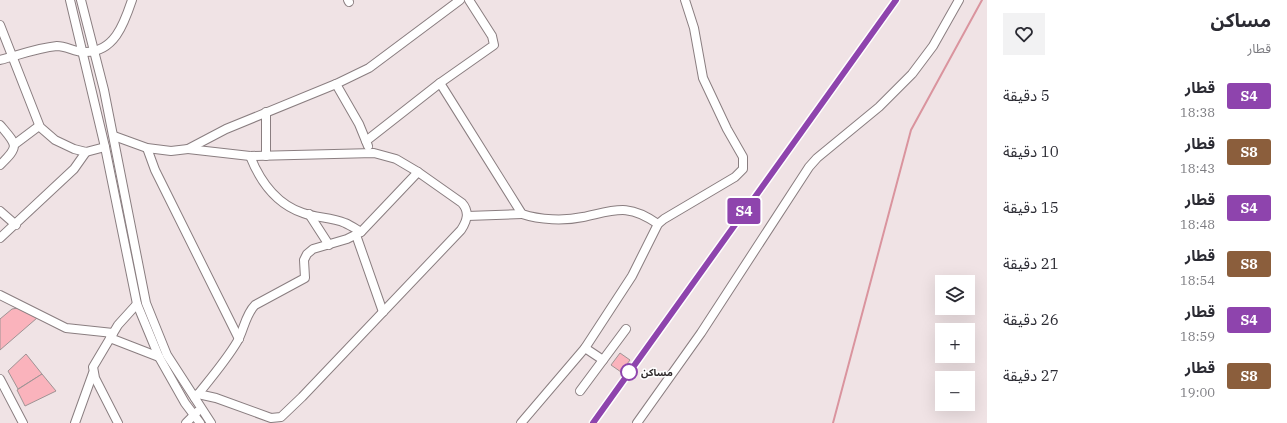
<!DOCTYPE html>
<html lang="ar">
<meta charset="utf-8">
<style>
body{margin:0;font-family:"IBM Plex Serif","Noto Sans Arabic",serif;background:#f2f2f3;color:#2b2b33;direction:rtl;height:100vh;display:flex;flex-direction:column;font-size:15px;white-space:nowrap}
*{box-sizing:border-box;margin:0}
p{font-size:13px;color:#7c7c81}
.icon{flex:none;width:22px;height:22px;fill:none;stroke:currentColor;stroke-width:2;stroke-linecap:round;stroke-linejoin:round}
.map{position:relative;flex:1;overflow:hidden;direction:ltr}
.side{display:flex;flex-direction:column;background:#fff;width:300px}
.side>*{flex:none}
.badge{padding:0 8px;border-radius:3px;font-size:14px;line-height:26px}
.controls{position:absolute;left:935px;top:275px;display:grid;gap:8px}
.controls a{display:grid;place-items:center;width:40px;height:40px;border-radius:0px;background:#fff;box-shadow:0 4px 16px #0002;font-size:20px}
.map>.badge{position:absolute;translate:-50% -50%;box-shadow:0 0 0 2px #fff}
.round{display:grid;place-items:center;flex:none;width:42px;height:42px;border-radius:0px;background:#f2f2f3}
.summary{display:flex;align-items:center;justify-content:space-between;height:68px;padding:0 16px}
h1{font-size:19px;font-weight:700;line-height:30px}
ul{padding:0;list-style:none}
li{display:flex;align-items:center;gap:12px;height:56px;padding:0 16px}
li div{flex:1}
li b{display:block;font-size:15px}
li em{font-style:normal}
li .badge{min-width:44px;font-weight:700;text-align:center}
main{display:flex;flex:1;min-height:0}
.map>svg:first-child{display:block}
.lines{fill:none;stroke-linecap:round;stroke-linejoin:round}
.stream{stroke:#da949e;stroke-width:2}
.building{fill:#fab3bc;stroke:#9f9394}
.minor-casing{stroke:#8a7e80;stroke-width:10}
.minor{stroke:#fff;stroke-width:8}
.rail{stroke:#726a6b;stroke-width:2;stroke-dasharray:8 4;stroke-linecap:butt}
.line-casing{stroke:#fff;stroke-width:9}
.line{stroke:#8e44ad;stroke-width:6}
.stop-dot{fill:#fff;stroke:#8e44ad;stroke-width:2}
.labels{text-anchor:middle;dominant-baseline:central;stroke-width:3;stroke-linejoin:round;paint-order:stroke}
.stop-label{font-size:10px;font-weight:bold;fill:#2e292a;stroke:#fff;text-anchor:start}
</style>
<main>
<section class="side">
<div class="summary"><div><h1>مساكن</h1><p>قطار</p></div><a class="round"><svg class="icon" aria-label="heart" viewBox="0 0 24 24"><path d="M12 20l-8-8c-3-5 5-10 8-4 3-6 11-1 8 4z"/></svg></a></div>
<ul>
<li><span class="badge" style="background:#8e44ad;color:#fff">S4</span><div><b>قطار</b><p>18:38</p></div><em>5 دقيقة</em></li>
<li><span class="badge" style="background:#8b5e3c;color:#fff">S8</span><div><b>قطار</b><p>18:43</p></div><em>10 دقيقة</em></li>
<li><span class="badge" style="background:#8e44ad;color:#fff">S4</span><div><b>قطار</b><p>18:48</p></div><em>15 دقيقة</em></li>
<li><span class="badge" style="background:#8b5e3c;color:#fff">S8</span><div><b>قطار</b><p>18:54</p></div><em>21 دقيقة</em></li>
<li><span class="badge" style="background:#8e44ad;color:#fff">S4</span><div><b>قطار</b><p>18:59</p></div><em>26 دقيقة</em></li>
<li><span class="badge" style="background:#8b5e3c;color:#fff">S8</span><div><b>قطار</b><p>19:00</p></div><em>27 دقيقة</em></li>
</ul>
</section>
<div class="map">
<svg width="987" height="423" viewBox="0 0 987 423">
<rect width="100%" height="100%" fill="#f0e3e5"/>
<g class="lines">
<path class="stream" d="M833,423L911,130L982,0"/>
</g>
<g class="building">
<path d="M18,308L37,318L0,350V319L12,309Z"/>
<path d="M620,353L630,360L621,372L611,365Z"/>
<path d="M26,354L42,374L18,389L8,371Z"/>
<path d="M42,374L56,391L25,406L17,390Z"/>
</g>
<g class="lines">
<g class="minor-casing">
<g id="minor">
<path d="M70,0L105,147L137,304L159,357L185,403L200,423"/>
<path d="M81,0L104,90L146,303L167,355L211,423"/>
<path d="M348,0L349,2"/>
<path d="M0,25L40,127L55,140L74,149L86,152L105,147"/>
<path d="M0,60C19,55 37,48 57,46C66,46 75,52 84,52C114,53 124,24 132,0"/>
<path d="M440,83L522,214C540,220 564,221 583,217C616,210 628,203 658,224"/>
<path d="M336,84L359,124L368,146"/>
<path d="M266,112V156"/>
<path d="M0,125C17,145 20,146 0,165"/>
<path d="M114,136L147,148L171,151L188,149L226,129L336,84L369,68L460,0"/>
<path d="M366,141L440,83L494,45L492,36L469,0"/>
<path d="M15,144L39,126"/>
<path d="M147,148L155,170L239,339"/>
<path d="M188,149L250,156L374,153L396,159L418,172L462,203C470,212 467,221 461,230L302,397L281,417L271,418L216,398L198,394"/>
<path d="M250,156C260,181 276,204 303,213C316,218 331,217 345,223C350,225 356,229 361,232"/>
<path d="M0,211L16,225"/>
<path d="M309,214L329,245"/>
<path d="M467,216L522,214"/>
<path d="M356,235L383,312"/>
<path d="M0,238L74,169L86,152"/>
<path d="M0,295L66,328L113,333"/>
<path d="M110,338L159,357"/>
<path d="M585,348L603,360"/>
<path d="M0,379L23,423"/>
<path d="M580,391L626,329"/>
<path d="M195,398C210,379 225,362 237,342C244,330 245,315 255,305L305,278L304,260L307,254L313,249L347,239L361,232L418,172"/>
<path d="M75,423L93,373"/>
<path d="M118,423L95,378L93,367L118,325L137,304"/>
<path d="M186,423L197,412"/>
<path d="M521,423L585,348L632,276L658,224L664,219L735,177L743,169V157L727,129L703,78L694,28L685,0"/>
<path d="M637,423L701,333L809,167L817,158L879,107L912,74L933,46L959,0"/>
</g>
</g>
<use href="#minor" class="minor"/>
<path class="rail" d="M593,423L896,0"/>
</g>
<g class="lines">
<g class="line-casing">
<path id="line" d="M593,423L896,0"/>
</g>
<use href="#line" class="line"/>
</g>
<circle class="stop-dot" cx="629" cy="372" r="8"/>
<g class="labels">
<g class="stop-label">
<text x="641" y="372">مساكن</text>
</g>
</g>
</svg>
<div class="controls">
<a><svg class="icon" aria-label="layers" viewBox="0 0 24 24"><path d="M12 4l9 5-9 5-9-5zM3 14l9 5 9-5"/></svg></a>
<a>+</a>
<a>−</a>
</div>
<b class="badge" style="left:744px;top:211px;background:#8e44ad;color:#fff">S4</b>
</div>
</main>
